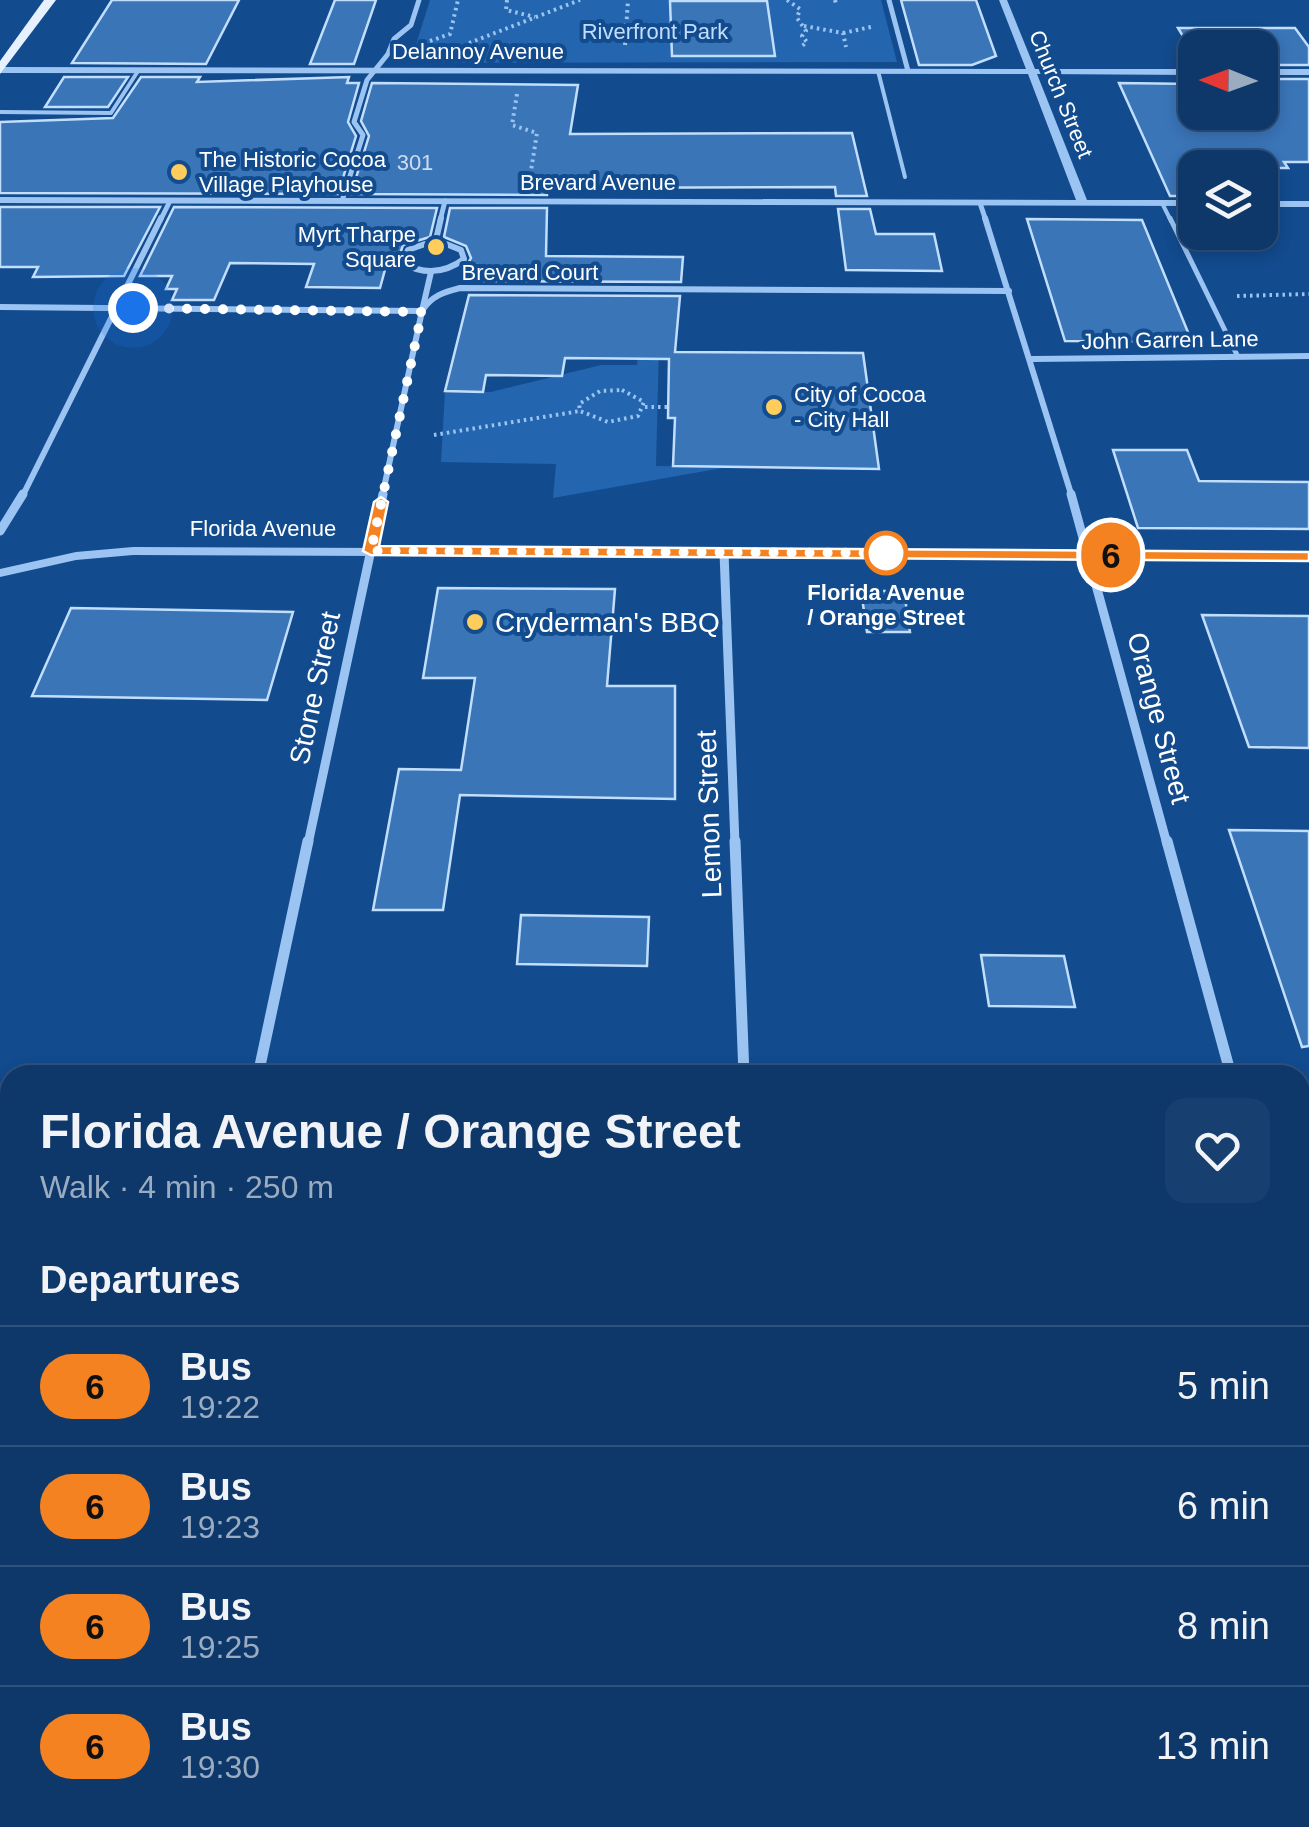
<!DOCTYPE html>
<meta charset="utf-8">
<style>
body{margin:0;font-family:Helvetica,sans-serif;background:#173f70;color:#f1f3f6;height:100vh;display:flex;flex-direction:column;font-size:38px;white-space:nowrap}
*{box-sizing:border-box;margin:0}
p{font-size:32px;color:#9bacc1}
.icon{flex:none;width:55px;height:55px;fill:none;stroke:currentColor;stroke-width:2;stroke-linecap:round;stroke-linejoin:round}
.map{position:relative;flex:1;overflow:hidden}
.side{position:absolute;left:0px;top:1065px;width:1310px;height:762px;display:flex;flex-direction:column;background:#0e386a;border-radius:30px 30px 0 0;box-shadow:0 5px 15px #0003,0 0 0 2px #2e527e}
.side>*{flex:none}
.badge{padding:0 20px;border-radius:32px;font-size:35px;line-height:65px}
.needle{width:65px;rotate:271deg}
.controls{position:absolute;left:1178px;top:30px;display:grid;gap:20px}
.controls a{display:grid;place-items:center;width:100px;height:100px;border-radius:20px;background:#0e386a;box-shadow:0 5px 15px #0003,0 0 0 2px #2e527e;font-size:50px}
.you{position:absolute;width:50px;height:50px;margin:-25px;border:8px solid #fff;border-radius:50%;background:#1a73e8;box-shadow:0 0 0 15px #1a73e833}
.map>.badge{position:absolute;translate:-50% -50%;box-shadow:0 0 0 5px #fff}
h2{padding:0 40px;font-size:38px;line-height:90px}
.round{display:grid;place-items:center;flex:none;width:105px;height:105px;border-radius:20px;background:#173f70}
.summary{display:flex;align-items:center;justify-content:space-between;height:170px;padding:0 40px}
h1{font-size:48px;font-weight:800;line-height:75px}
ul{padding:0;list-style:none}
li{display:flex;align-items:center;gap:30px;height:120px;padding:0 40px;border-top:2px solid #2e527e}
li div{flex:1}
li b{display:block;font-size:38px}
li em{font-style:normal}
li .badge{min-width:110px;font-weight:700;text-align:center}
.map>svg:first-child{display:block}
.green{fill:#2365ae}
.building{fill:#3a75b8;stroke:#c2defd;stroke-width:2.5}
.lines{fill:none;stroke-linecap:round;stroke-linejoin:round}
.path{stroke:#9bc4f2;stroke-width:4;stroke-dasharray:2.5 4;stroke-linecap:butt}
.service-far1{stroke:#9bc4f2;stroke-width:4}
.service{stroke:#9bc4f2;stroke-width:5}
.pedestrian-far1{stroke:#9bc4f2;stroke-width:5}
.pedestrian{stroke:#9bc4f2;stroke-width:6}
.minor-far4{stroke:#9bc4f2;stroke-width:5}
.minor-far3{stroke:#9bc4f2;stroke-width:6}
.minor-far2{stroke:#9bc4f2;stroke-width:9}
.minor-far1{stroke:#9bc4f2;stroke-width:11}
.minor{stroke:#9bc4f2;stroke-width:14}
.tertiary{fill:#9bc4f2;fill-rule:evenodd}
.primary{fill:#e6f0ff;fill-rule:evenodd}
.line{fill:#f58220;stroke:#fff;stroke-width:2.5}
.walk{stroke:#fff;stroke-width:10;stroke-dasharray:0 18}
.poi-dot{fill:#ffcd5c;stroke:#124b8e;stroke-width:4}
.stop-dot{fill:#fff;stroke:#f58220;stroke-width:5}
.labels{text-anchor:middle;dominant-baseline:central;stroke-width:8;stroke-linejoin:round;paint-order:stroke}
.far-park-label{font-size:22px;fill:#c2defd;stroke:#124b8e}
.far-street-label{font-size:22px;fill:#fff;stroke:#124b8e}
.far-poi-label{font-size:22px;fill:#fff;stroke:#124b8e;text-anchor:start}
.number-label{font-size:22px;fill:#cedced}
.far-stop-label{font-size:22px;font-weight:bold;fill:#fff;stroke:#124b8e}
.poi-label{font-size:28px;fill:#fff;stroke:#124b8e;text-anchor:start}
.street-label{font-size:28px;fill:#fff;stroke:#124b8e}
</style>
<div class="map">
<svg width="1309" height="1827" viewBox="0 0 1309 1827">
<rect width="100%" height="100%" fill="#124b8e"/>
<g class="green">
<path d="M430,0H881L897,62L445,63L412,57Z"/>
<path d="M642,300L659,345L656,466L728,467L553,498L556,464L441,462L445,391L491,392L601,365H637Z"/>
</g>
<g class="building">
<path d="M112,0H239L206,64L72,63Z"/>
<path d="M335,0H376L354,64H310Z"/>
<path d="M901,0H976L996,56L972,65H919Z"/>
<path d="M670,1H767L775,56H672Z"/>
<path d="M1178,28H1295L1309,47V65H1260V48H1195V56Z"/>
<path d="M64,77H128L108,107H45Z"/>
<path d="M141,77H200L197,82L349,77L347,83H359L348,122L356,136L338,194L0,193V122L113,118Z"/>
<path d="M1260,79H1309V162H1284L1288,168H1195V196H1170L1119,83L1195,84V112H1260Z"/>
<path d="M372,83L578,85L570,134L852,133L867,196H836L835,187L547,188V195L351,194L369,136L361,121Z"/>
<path d="M0,207H160L124,276L33,277L38,267H0Z"/>
<path d="M174,207L437,208L430,237L403,245L396,266H386L380,288L306,287L314,264L230,263L214,300H172L177,289H166L172,276H140Z"/>
<path d="M450,208H547L546,256L683,257L681,282L472,281L476,265H467L471,258L466,246L444,237Z"/>
<path d="M838,209H870L876,234H934L942,271L846,270Z"/>
<path d="M1027,219L1142,220L1192,342L1065,341Z"/>
<path d="M469,295L680,296L675,352L863,353L879,469L673,466L675,418H668L669,359L565,358L562,376L486,375L483,392L445,391Z"/>
<path d="M1113,450H1187L1199,481L1309,482V529L1138,528Z"/>
<path d="M438,588L615,589L607,686H675V799L460,795L443,910H373L399,769L461,770L475,678H423Z"/>
<path d="M861,591H904L910,632H867Z"/>
<path d="M71,608L293,612L267,700L32,696Z"/>
<path d="M1202,615L1309,616V748L1249,747Z"/>
<path d="M1229,830L1309,831V1046L1302,1047Z"/>
<path d="M521,915L649,917L647,966L517,964Z"/>
<path d="M981,955L1064,956L1075,1007L989,1006Z"/>
</g>
<g class="lines">
<g class="path">
<path d="M507,0L506,10L535,17"/>
<path d="M787,0L800,9L797,18L806,31L802,36L807,42L802,46"/>
<path d="M835,0L836,4"/>
<path d="M804,26L843,33L846,47"/>
<path d="M843,33L871,27"/>
<path d="M625,38H672"/>
<path d="M430,41L450,34L458,0"/>
<path d="M469,43L580,0"/>
<path d="M625,45L628,0"/>
<path d="M517,94L512,125L537,133L530,177"/>
<path d="M1237,296L1309,294"/>
<path d="M622,390L644,402L638,416L608,422L580,411L579,404L600,391Z"/>
<path d="M645,407H668"/>
<path d="M434,435L580,411"/>
</g>
<g class="service-far1">
<path d="M878,71L905,177"/>
<path d="M0,112L111,113L138,71"/>
<path d="M1162,203L1171,221"/>
</g>
<path class="service" d="M1170,218L1238,357"/>
<path class="pedestrian-far1" d="M440,221L445,201"/>
<g class="pedestrian">
<path d="M425,244H446L461,250L464,259C444,274 424,275 402,263L408,250Z"/>
<path d="M435,244L441,218"/>
<path d="M422,311L431,272"/>
</g>
<g class="minor-far4">
<path d="M889,0L908,71"/>
<path d="M342,201L363,135L354,122L367,80L388,54L394,39L411,25L419,0"/>
<path d="M980,203L986,221"/>
<path d="M160,221L170,201"/>
</g>
<g class="minor-far3">
<path d="M985,218L1072,497"/>
<path d="M0,307L422,311"/>
<path d="M1032,359L1309,356"/>
<path d="M22,497L161,218"/>
<path d="M382,497L422,311C431,296 444,292 460,288L1009,291"/>
</g>
<g class="minor-far2">
<path d="M1071,494L1167,844"/>
<path d="M0,531L23,494"/>
<path d="M724,552L735,844"/>
<path d="M308,844L383,494"/>
</g>
<g class="minor-far1">
<path d="M735,841L744,1075"/>
<path d="M1167,841L1231,1075"/>
<path d="M258,1075L308,841"/>
<path d="M0,1190H10"/>
<path d="M1300,1200H1309"/>
</g>
<g class="minor">
<path d="M1300,1319L1309,1350"/>
<path d="M0,1811H10"/>
<path d="M278,1818L654,1827"/>
<path d="M95,1827L97,1818"/>
<path d="M753,1827L754,1818"/>
</g>
<g class="tertiary">
<path d="M999,0H1007L1035,69H1195V75L1037,74L1087,200H1195V206L0,203V197L1076,200L1028,74L0,73V67L1026,69Z"/>
<rect x="1260" y="69" width="49" height="6"/>
<rect x="1260" y="201" width="49" height="6"/>
<path d="M133,547L1309,552V560L133,555L76,560L0,577V569L76,552Z"/>
</g>
<path class="primary" d="M44,0H56L0,74V61Z"/>
</g>
<path class="line" d="M381,497L388,502L379,546L1309,552V561L371,555L363,551L374,502Z"/>
<g class="lines">
<path class="walk" d="M133,308L422,312L371,551L886,553"/>
</g>
<g class="poi-dot">
<circle cx="179" cy="172" r="10"/>
<circle cx="436" cy="247" r="10"/>
<circle cx="774" cy="407" r="10"/>
<circle cx="475" cy="622" r="10"/>
</g>
<circle class="stop-dot" cx="886" cy="553" r="20"/>
<g class="labels">
<g class="far-park-label">
<text x="655" y="31">Riverfront Park</text>
</g>
<g class="far-street-label">
<text x="478" y="51">Delannoy Avenue</text>
<text transform="translate(1061 94) rotate(68)">Church Street</text>
<text x="598" y="182">Brevard Avenue</text>
<text x="530" y="272">Brevard Court</text>
<text transform="translate(1170 340) rotate(-1)">John Garren Lane</text>
<text x="263" y="528">Florida Avenue</text>
</g>
<g class="far-poi-label">
<text x="199" y="159">The Historic Cocoa<tspan x="199" dy="25">Village Playhouse</tspan></text>
<text x="416" y="234" text-anchor="end">Myrt Tharpe<tspan x="416" dy="25">Square</tspan></text>
<text x="794" y="394">City of Cocoa<tspan x="794" dy="25">- City Hall</tspan></text>
</g>
<g class="number-label">
<text x="415" y="162">301</text>
</g>
<g class="far-stop-label">
<text x="886" y="592">Florida Avenue<tspan x="886" dy="25">/ Orange Street</tspan></text>
</g>
<g class="poi-label">
<text x="495" y="622">Cryderman's BBQ</text>
</g>
<g class="street-label">
<text transform="translate(315 688) rotate(-78)">Stone Street</text>
<text transform="translate(1159 718) rotate(75)">Orange Street</text>
<text transform="translate(709 814) rotate(-92)">Lemon Street</text>
</g>
</g>
</svg>
<div class="controls">
<a><svg class="needle" viewBox="-14 -14 28 28"><path d="M0-13l5 13h-10z" fill="#e53935"/><path d="M0 13l5-13h-10z" fill="#9bacc1"/></svg></a>
<a><svg class="icon" aria-label="layers" viewBox="0 0 24 24"><path d="M12 4l9 5-9 5-9-5zM3 14l9 5 9-5"/></svg></a>
</div>
<div class="you" style="left:133px;top:308px"></div>
<b class="badge" style="left:1111px;top:555px;background:#f58220;color:#111">6</b>
<section class="side">
<div class="summary"><div><h1>Florida Avenue / Orange Street</h1><p>Walk · 4 min · 250 m</p></div><a class="round"><svg class="icon" aria-label="heart" viewBox="0 0 24 24"><path d="M12 20l-8-8c-3-5 5-10 8-4 3-6 11-1 8 4z"/></svg></a></div>
<h2>Departures</h2>
<ul>
<li><span class="badge" style="background:#f58220;color:#111">6</span><div><b>Bus</b><p>19:22</p></div><em>5 min</em></li>
<li><span class="badge" style="background:#f58220;color:#111">6</span><div><b>Bus</b><p>19:23</p></div><em>6 min</em></li>
<li><span class="badge" style="background:#f58220;color:#111">6</span><div><b>Bus</b><p>19:25</p></div><em>8 min</em></li>
<li><span class="badge" style="background:#f58220;color:#111">6</span><div><b>Bus</b><p>19:30</p></div><em>13 min</em></li>
</ul>
</section>
</div>
